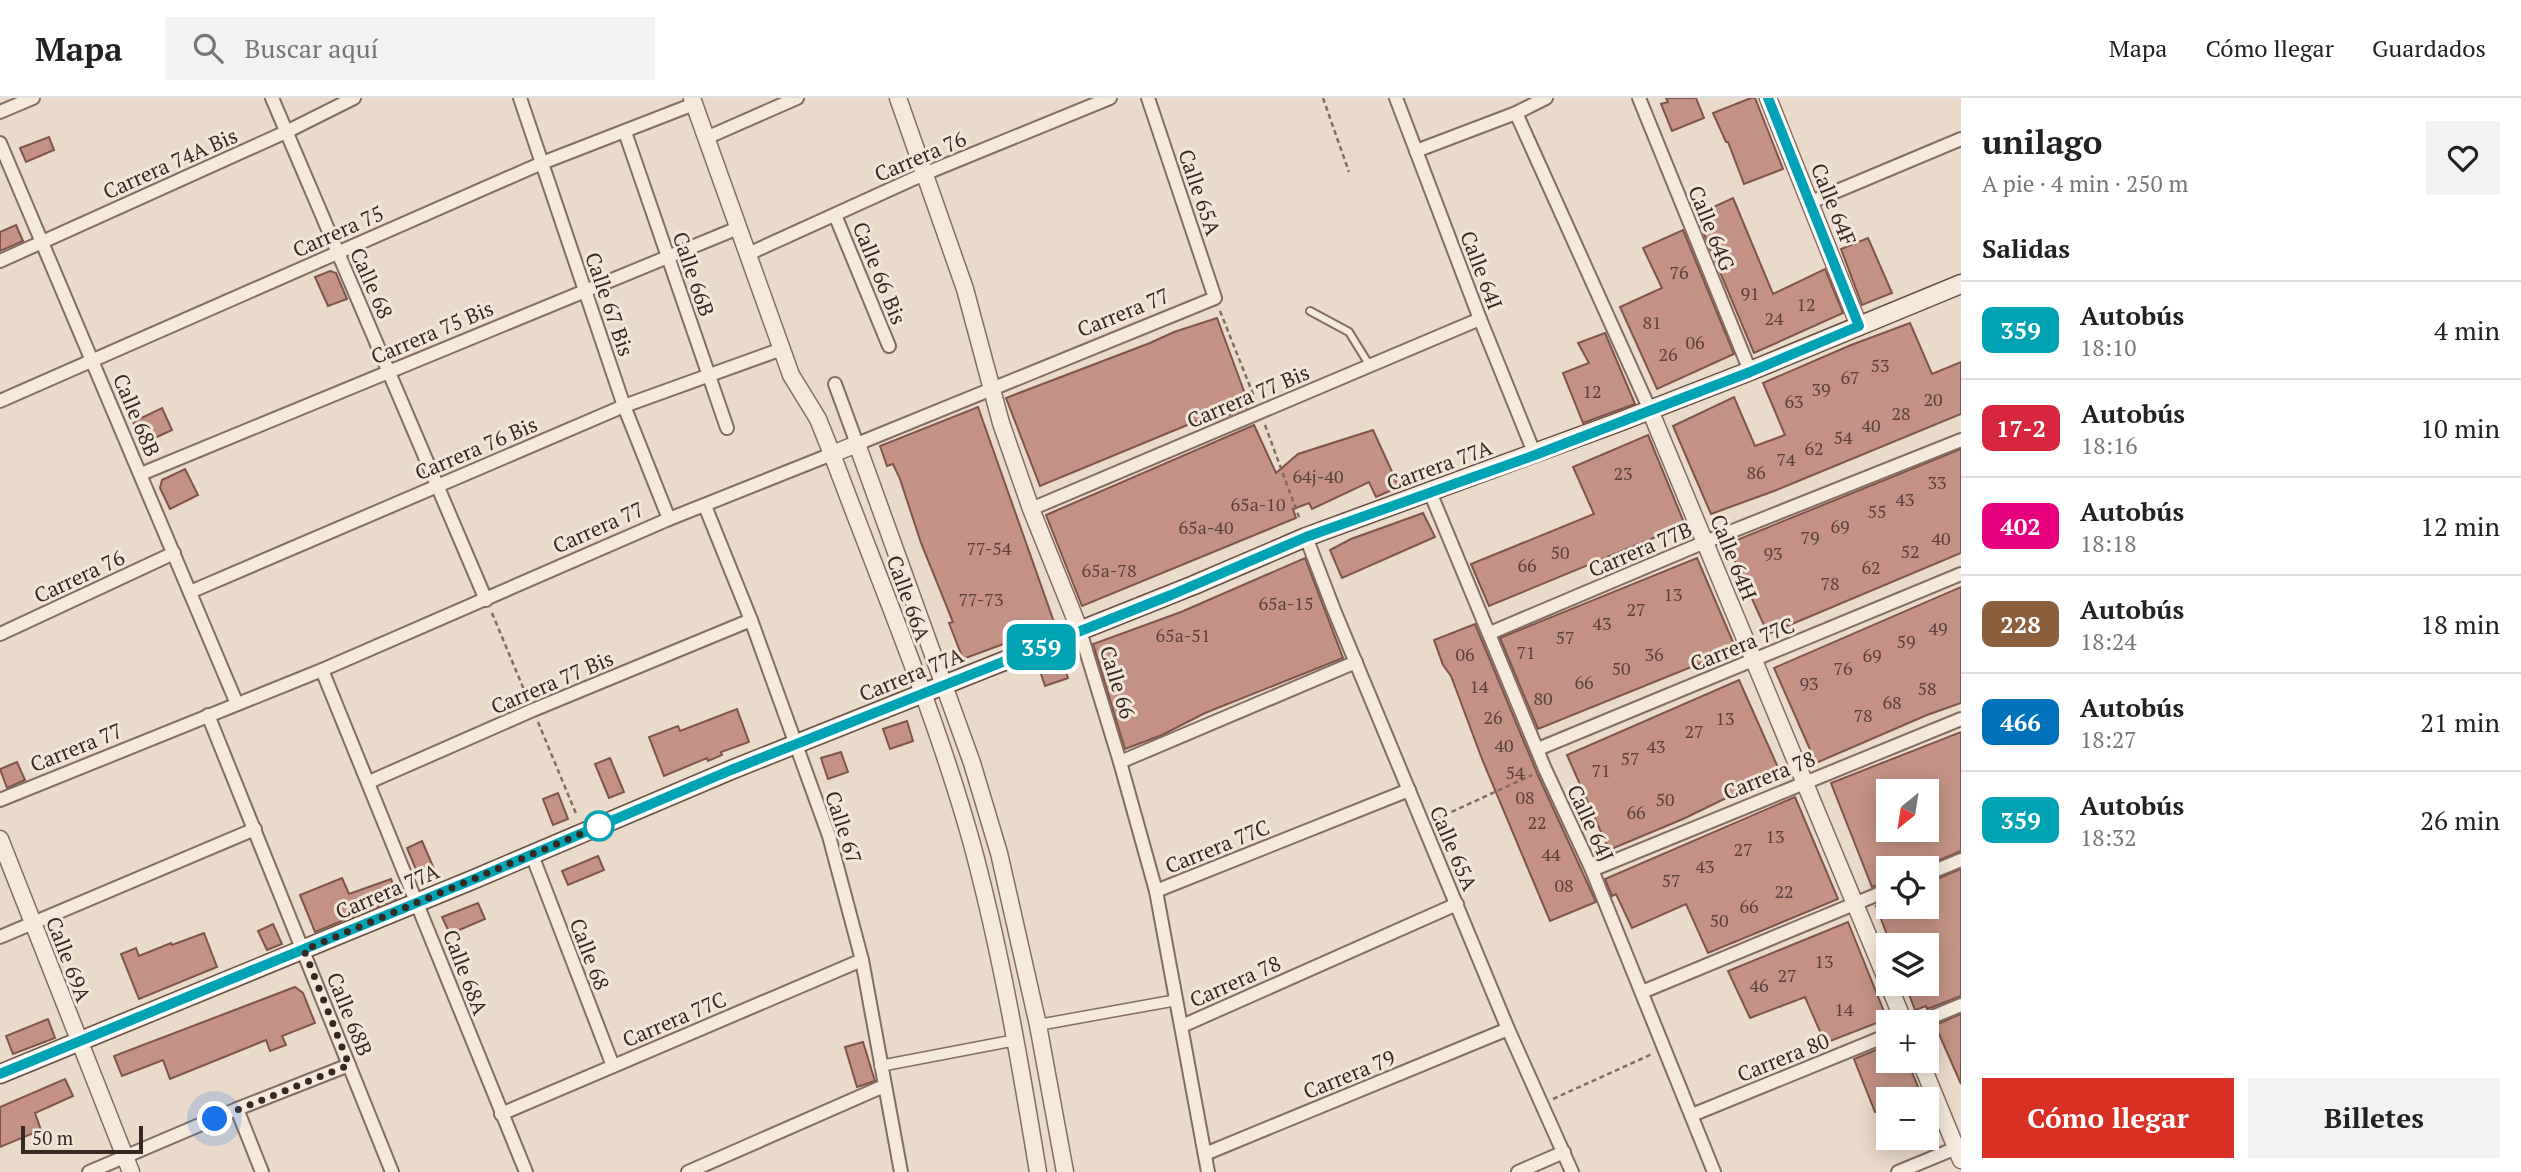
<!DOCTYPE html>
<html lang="es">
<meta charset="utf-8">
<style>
body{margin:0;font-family:"PT Serif",serif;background:#f2f2f2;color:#222;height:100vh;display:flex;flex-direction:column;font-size:26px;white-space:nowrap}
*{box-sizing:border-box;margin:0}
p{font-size:23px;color:#767676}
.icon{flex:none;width:38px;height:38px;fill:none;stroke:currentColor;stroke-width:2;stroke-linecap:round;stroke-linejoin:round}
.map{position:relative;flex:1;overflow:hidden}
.sheet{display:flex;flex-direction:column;background:#fff;width:560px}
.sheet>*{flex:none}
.badge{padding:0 14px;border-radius:10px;font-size:24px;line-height:46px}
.needle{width:46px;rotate:210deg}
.fabs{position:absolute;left:1876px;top:681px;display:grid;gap:14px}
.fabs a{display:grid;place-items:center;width:63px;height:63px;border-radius:0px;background:#fff;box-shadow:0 4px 18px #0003;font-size:35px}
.scale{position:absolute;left:21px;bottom:18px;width:122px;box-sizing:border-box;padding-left:7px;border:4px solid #372822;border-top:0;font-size:19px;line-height:24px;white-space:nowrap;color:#372822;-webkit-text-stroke:5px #f2e6d9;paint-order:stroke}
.you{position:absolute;width:35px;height:35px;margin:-18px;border:5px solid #fff;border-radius:50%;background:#1a73e8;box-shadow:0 0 0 10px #1a73e833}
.map>.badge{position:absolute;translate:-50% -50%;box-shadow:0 0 0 4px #fff}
h2{padding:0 21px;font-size:26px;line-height:63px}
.round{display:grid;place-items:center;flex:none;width:74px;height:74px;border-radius:0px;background:#f2f2f2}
.head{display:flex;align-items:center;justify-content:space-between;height:119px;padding:0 21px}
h1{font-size:33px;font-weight:700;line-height:52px}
.cta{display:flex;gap:14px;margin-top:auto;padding:14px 21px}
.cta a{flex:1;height:80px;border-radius:0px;background:#d93025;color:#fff;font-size:28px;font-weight:700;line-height:80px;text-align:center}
.cta a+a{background:#f2f2f2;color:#222}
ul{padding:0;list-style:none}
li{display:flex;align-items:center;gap:21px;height:98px;padding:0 21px;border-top:2px solid #e0e0e0}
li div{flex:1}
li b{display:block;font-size:26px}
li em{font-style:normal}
li .badge{min-width:77px;font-weight:700;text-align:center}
header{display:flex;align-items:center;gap:42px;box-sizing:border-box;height:98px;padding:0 35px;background:#fff;border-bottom:2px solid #e0e0e0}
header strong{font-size:33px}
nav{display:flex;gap:38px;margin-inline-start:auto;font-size:24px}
.search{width:490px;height:63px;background:#f2f2f2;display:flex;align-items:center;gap:18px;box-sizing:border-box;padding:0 24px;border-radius:0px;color:#767676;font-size:26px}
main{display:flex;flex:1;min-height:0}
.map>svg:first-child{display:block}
.building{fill:#c39284;stroke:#815449;stroke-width:2;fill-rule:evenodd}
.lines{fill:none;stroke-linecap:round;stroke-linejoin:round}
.service-casing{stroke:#846c60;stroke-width:10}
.pedestrian-casing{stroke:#846c60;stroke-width:13}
.minor-casing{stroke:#846c60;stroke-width:16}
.tertiary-casing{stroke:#846c60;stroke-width:19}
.secondary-casing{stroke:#664e43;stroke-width:21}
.path{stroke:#846c60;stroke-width:2.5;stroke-dasharray:5 3.5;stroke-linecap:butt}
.service{stroke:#f5e9dc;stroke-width:6}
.pedestrian{stroke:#f5e9dc;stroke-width:10}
.minor{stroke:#f5e9dc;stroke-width:12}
.tertiary{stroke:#f5e9dc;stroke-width:16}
.secondary{stroke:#f5e9dc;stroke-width:18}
.line-casing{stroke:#fff;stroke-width:16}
.line{stroke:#00a3b4;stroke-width:10}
.walk{stroke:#372822;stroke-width:7;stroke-dasharray:0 12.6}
.stop-dot{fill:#fff;stroke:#00a3b4;stroke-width:3.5}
.labels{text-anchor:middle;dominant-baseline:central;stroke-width:6;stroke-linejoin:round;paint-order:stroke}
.number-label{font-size:18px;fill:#5a423a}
.street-label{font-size:21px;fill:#372822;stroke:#f2e6d9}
</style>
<header>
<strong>Mapa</strong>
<div class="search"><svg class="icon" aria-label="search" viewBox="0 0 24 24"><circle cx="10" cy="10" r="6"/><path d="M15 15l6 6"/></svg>Buscar aquí</div>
<nav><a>Mapa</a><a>Cómo llegar</a><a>Guardados</a></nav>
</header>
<main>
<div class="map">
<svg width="1961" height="1074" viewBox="0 0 1961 1074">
<rect width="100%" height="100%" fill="#eadaca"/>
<g class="building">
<path d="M1666,0H1696L1704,20L1672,33L1661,6L1668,4Z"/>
<path d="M1751,0H1755L1783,71L1744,86L1728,44H1726L1713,15Z"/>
<path d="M49,39L54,52L26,64L20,50Z"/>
<path d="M1733,100L1773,196L1825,171L1843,215L1754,255L1696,117Z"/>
<path d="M16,127L23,143L0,153V134Z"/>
<path d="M1683,132L1734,256L1657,291L1620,209L1662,190L1643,150Z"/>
<path d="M1868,140L1892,195L1862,207L1841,151Z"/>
<path d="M330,173L336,175L347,201L328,208L315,179Z"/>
<path d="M1217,220L1248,304L1244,305L1246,310L1215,323L1212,318L1197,323L1040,388L1006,300L1150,245L1174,234Z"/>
<path d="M1910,225L1932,276L1961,264V316L1774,393L1711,416L1673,328L1734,299L1755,348L1785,337L1763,285L1851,247Z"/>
<path d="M1605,235L1635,306L1583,325L1563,275L1589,265L1578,245Z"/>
<path d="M978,309L1055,527L963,561L949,525L953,524L921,445L900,381L893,366L887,368L880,348Z"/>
<path d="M162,310L172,332L144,345L133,324Z"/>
<path d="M1254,327L1276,375L1298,356L1373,332L1399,389L1376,399L1369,384L1312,411L1309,405L1293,411L1296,420L1082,508L1046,417Z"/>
<path d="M1648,337L1685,427L1489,508L1471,466L1594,416L1573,369Z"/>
<path d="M1961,351V455L1768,536L1727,446Z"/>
<path d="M185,371L198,397L170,411L160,390L162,382Z"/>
<path d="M1423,415L1435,439L1342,480L1330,452L1351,441Z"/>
<path d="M1305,460L1343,560L1205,615L1162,637L1125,651L1093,546L1181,514Z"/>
<path d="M1697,460L1736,551L1538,631L1500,540Z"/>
<path d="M1961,489V605L1927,617L1816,665L1774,570Z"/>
<path d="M1475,526L1537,675L1596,804L1550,823L1482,661L1451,578L1443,567L1434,542Z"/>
<path d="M1062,560L1068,580L1045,588L1038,567Z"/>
<path d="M1739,582L1780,674L1683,721L1609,752L1567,657Z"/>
<path d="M737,611L749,644L721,654L722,657L708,663L707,660L664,678L649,639L678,628L680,633Z"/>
<path d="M907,623L913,643L890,651L883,631Z"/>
<path d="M1961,634V753L1921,770H1888V783L1872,789L1831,685ZM1888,693H1927V732H1888Z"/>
<path d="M841,654L848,674L828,681L821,660Z"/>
<path d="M610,660L624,694L609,700L595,666Z"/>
<path d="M17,664L25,682L7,690L0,671Z"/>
<path d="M558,695L568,721L553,727L543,701Z"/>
<path d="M1795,699L1838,801L1708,855L1686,806L1632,830L1616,796L1612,798L1605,781Z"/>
<path d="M422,743L438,780L422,786L407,750Z"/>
<path d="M598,758L604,772L568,787L562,773Z"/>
<path d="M1961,771V898L1927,911L1926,908L1915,912L1905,886H1927V847H1891L1876,808L1888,801V808H1927V785Z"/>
<path d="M342,780L349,796L391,781L398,800L315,834L300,797Z"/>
<path d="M478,805L485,821L450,836L442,819Z"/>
<path d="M1848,824L1887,921L1825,945L1805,899L1750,920L1728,873Z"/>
<path d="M273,826L282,846L267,852L258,833Z"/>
<path d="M204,835L217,869L139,901L121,856L136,850L139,858L171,845L172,847Z"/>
<path d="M295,889L303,895L315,925L282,938L286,947L270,953L266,942L170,981L163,962L122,978L114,958Z"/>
<path d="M1961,916V986L1935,927Z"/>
<path d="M48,921L55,940L13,956L6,938Z"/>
<path d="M863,944L875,983L857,989L845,949Z"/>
<path d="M1888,947V962H1907L1921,996L1908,1001H1888V1009L1875,1014L1854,961Z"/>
<path d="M65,981L73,998L35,1015L41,1032L0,1049V1009Z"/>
</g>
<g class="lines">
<g class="service-casing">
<path id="service" d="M1310,213L1349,234L1370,268"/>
</g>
<g class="pedestrian-casing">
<g id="pedestrian">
<path d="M1038,927L1177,902"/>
<path d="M880,968L1016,942"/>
</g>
</g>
<g class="minor-casing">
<g id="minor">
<path d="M272,0L486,502"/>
<path d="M520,0L624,308L669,421"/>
<path d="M1396,0L1480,221L1535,357"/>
<path d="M1639,0L1750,273"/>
<path d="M0,14L33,0"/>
<path d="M1516,15L1650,312"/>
<path d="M625,34L727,330"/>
<path d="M706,40L797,0"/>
<path d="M0,45L237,606"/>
<path d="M1416,53L1516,15L1546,0"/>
<path d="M1811,104L1961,41"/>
<path d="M835,117L889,248"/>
<path d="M748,156L924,76L1110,0"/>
<path d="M0,163L286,34L354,0"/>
<path d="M835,286L857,346L1215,200L1148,0"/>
<path d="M0,303L542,65L694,6"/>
<path d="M141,376L738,130"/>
<path d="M1430,394L1545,671L1592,772L1714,1074"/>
<path d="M705,408L751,522L829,738L862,862L901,1074"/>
<path d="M1031,411L1480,221"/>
<path d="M1306,439L1334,512L1508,931L1572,1074"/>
<path d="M190,494L624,308L782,251"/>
<path d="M1080,533L1120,664L1156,793L1208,1074"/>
<path d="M1490,535L1705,444L1961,342"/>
<path d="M0,536L174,455"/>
<path d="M322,572L526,1074"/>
<path d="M208,617L392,1074"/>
<path d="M1538,651L1961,476"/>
<path d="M1120,664L1356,564"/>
<path d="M369,684L533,612L751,522"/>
<path d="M0,702L322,572L669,421L832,356"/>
<path d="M532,757L613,968"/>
<path d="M1592,772L1961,621"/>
<path d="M1927,776L1961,762"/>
<path d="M1156,793L1409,692"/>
<path d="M0,839L255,731"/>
<path d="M1642,894L1888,792"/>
<path d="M1920,924L1961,907"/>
<path d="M1182,928L1457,806"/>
<path d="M237,1011L262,1074"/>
<path d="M501,1016L862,862"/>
<path d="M1692,1017L1888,937"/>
<path d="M1205,1056L1508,931"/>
<path d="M89,1074L237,1011L349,967"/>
<path d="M688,1074L884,988"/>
<path d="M1518,1074L1564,1054"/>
<path d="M1898,1074L1961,1048"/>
</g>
</g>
<g class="tertiary-casing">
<g id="tertiary">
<path d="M692,0L791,277L818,321L832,356C880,485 935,613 972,746C1001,854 1020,964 1038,1074"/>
<path d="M898,0L965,191L1001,325L1031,411L1080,533"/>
<path d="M1768,0L1859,228"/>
<path d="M1650,312L1904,924"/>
<path d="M832,356L857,346L972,665L999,755L1038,927L1065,1074"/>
<path d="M0,741L131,1074"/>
<path d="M1920,962L1961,1062"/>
</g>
</g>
<g class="secondary-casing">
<path id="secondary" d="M0,976L472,782L731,672L1194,487L1306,439L1619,324L1750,273L1961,186"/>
</g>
<g class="path">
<path d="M1323,0L1349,74"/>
<path d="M1220,213L1255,301"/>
<path d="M1265,327L1300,422"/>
<path d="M492,515L527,599"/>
<path d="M538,624L577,718"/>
<path d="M1436,721L1532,677"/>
<path d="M1553,1001L1652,956"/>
</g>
<use href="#service" class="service"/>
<use href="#pedestrian" class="pedestrian"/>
<use href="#minor" class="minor"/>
<use href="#tertiary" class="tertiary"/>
<use href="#secondary" class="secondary"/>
</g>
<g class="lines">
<g class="line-casing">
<path id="line" d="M0,976L472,782L731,672L1171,497L1306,439L1535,357L1750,274L1859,228L1768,0"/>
</g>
<use href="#line" class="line"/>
<path class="walk" d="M215,1021L349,967L304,852L609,724L599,728"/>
</g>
<circle class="stop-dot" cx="599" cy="728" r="14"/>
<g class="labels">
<g class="number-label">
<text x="1679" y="174">76</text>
<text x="1750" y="195">91</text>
<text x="1806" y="206">12</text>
<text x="1774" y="220">24</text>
<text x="1652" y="224">81</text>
<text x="1695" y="244">06</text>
<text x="1668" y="256">26</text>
<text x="1880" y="267">53</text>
<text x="1850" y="279">67</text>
<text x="1821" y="291">39</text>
<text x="1592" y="293">12</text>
<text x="1933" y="301">20</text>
<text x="1794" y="303">63</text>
<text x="1901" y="315">28</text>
<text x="1871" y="327">40</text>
<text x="1843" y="339">54</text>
<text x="1814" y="350">62</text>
<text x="1786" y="361">74</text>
<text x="1756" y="374">86</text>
<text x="1623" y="375">23</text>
<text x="1318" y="378">64j-40</text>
<text x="1937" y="384">33</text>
<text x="1905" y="401">43</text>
<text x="1258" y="406">65a-10</text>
<text x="1877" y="413">55</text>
<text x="1840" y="428">69</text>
<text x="1206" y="429">65a-40</text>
<text x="1810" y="439">79</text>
<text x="1941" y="440">40</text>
<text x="989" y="450">77-54</text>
<text x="1910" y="453">52</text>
<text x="1560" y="454">50</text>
<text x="1773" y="455">93</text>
<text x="1527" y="467">66</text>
<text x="1871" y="469">62</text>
<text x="1109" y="472">65a-78</text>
<text x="1830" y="485">78</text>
<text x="1673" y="496">13</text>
<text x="981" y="501">77-73</text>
<text x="1286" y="505">65a-15</text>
<text x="1636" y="511">27</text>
<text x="1602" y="525">43</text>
<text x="1938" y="530">49</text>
<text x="1183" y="537">65a-51</text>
<text x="1565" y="539">57</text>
<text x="1906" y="543">59</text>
<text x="1526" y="554">71</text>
<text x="1465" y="556">06</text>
<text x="1654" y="556">36</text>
<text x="1872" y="557">69</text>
<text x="1621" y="570">50</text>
<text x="1843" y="570">76</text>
<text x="1584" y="584">66</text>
<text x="1809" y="585">93</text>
<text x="1479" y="588">14</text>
<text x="1927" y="590">58</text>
<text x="1543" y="600">80</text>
<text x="1892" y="604">68</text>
<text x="1863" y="617">78</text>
<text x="1493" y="619">26</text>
<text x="1725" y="620">13</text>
<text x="1694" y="633">27</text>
<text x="1504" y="647">40</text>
<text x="1656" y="648">43</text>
<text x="1630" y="660">57</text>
<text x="1601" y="672">71</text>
<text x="1515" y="674">54</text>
<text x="1525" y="699">08</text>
<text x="1665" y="701">50</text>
<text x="1636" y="714">66</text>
<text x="1537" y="724">22</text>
<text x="1775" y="738">13</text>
<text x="1743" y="751">27</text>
<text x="1551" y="756">44</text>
<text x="1705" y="768">43</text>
<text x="1671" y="782">57</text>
<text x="1564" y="787">08</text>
<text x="1784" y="793">22</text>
<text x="1749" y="808">66</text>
<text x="1719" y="822">50</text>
<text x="1824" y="863">13</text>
<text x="1787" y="877">27</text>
<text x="1759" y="887">46</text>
<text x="1844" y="911">14</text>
</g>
<g class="street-label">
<text transform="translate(920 58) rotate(-23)">Carrera 76</text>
<text transform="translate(170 65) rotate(-24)">Carrera 74A Bis</text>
<text transform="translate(1200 94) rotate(71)">Calle 65A</text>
<text transform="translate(1834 106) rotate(68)">Calle 64F</text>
<text transform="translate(1712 130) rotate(68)">Calle 64G</text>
<text transform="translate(338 133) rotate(-24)">Carrera 75</text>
<text transform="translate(1482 172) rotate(69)">Calle 64I</text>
<text transform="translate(880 175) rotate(68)">Calle 66 Bis</text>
<text transform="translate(694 176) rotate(71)">Calle 66B</text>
<text transform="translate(372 185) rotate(66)">Calle 68</text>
<text transform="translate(610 206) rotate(71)">Calle 67 Bis</text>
<text transform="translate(1123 214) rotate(-22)">Carrera 77</text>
<text transform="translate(432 234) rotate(-23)">Carrera 75 Bis</text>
<text transform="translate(1248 298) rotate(-23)">Carrera 77 Bis</text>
<text transform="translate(137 317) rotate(67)">Calle 68B</text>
<text transform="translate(476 350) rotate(-23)">Carrera 76 Bis</text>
<text transform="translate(1439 367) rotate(-20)">Carrera 77A</text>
<text transform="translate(598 429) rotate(-24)">Carrera 77</text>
<text transform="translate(1640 451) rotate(-23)">Carrera 77B</text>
<text transform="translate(1734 459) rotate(68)">Calle 64H</text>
<text transform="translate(79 478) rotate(-25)">Carrera 76</text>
<text transform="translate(909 500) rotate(70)">Calle 66A</text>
<text transform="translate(1742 546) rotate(-22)">Carrera 77C</text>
<text transform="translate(911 576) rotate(-22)">Carrera 77A</text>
<text transform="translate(552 584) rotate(-23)">Carrera 77 Bis</text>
<text transform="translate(1118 584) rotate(73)">Calle 66</text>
<text transform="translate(76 649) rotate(-22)">Carrera 77</text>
<text transform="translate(1769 677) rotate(-22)">Carrera 78</text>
<text transform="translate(1591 725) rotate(65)">Calle 64J</text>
<text transform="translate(844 729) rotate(72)">Calle 67</text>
<text transform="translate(1217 748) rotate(-22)">Carrera 77C</text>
<text transform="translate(1454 750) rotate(67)">Calle 65A</text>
<text transform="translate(387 793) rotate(-23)">Carrera 77A</text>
<text transform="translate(590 856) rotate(69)">Calle 68</text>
<text transform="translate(69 861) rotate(69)">Calle 69A</text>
<text transform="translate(466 874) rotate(69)">Calle 68A</text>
<text transform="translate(1235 883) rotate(-24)">Carrera 78</text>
<text transform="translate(350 916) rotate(68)">Calle 68B</text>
<text transform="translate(674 921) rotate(-23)">Carrera 77C</text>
<text transform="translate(1783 959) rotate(-22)">Carrera 80</text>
<text transform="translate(1349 976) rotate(-22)">Carrera 79</text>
</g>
</g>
</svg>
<div class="fabs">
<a><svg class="needle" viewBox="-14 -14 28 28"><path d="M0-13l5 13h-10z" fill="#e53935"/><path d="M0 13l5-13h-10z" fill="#767676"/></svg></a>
<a><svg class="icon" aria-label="locate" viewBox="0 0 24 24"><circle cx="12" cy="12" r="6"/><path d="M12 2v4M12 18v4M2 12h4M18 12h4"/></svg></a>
<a><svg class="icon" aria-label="layers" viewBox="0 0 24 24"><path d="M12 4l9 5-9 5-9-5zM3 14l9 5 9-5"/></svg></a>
<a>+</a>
<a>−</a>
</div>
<div class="scale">50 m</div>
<div class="you" style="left:215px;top:1021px"></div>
<b class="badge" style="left:1041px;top:549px;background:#00a3b4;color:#fff">359</b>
</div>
<section class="sheet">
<div class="head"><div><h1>unilago</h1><p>A pie · 4 min · 250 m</p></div><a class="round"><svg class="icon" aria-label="heart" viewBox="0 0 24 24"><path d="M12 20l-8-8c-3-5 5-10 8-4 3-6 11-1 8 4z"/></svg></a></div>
<h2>Salidas</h2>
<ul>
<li><span class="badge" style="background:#00a3b4;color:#fff">359</span><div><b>Autobús</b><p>18:10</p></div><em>4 min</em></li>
<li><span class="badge" style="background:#d7263d;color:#fff">17-2</span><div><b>Autobús</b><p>18:16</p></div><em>10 min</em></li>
<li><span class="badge" style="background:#e6007e;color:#fff">402</span><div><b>Autobús</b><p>18:18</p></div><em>12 min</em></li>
<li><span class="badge" style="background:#8b5e3c;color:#fff">228</span><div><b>Autobús</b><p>18:24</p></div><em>18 min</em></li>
<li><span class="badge" style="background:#0072bc;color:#fff">466</span><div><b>Autobús</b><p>18:27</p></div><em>21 min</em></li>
<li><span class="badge" style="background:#00a3b4;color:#fff">359</span><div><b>Autobús</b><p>18:32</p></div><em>26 min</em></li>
</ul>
<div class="cta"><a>Cómo llegar</a><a>Billetes</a></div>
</section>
</main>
